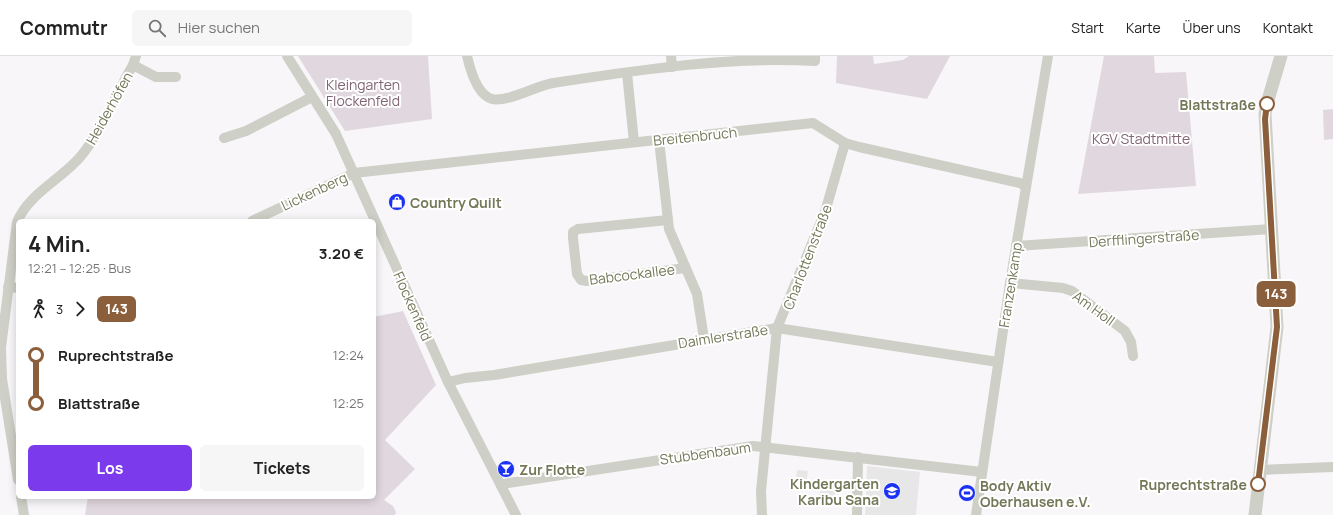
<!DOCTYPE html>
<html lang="de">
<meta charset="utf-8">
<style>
body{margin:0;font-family:Manrope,sans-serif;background:#f6f6f6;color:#222;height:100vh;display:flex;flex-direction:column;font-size:15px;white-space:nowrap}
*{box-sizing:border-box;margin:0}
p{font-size:13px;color:#767676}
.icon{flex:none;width:22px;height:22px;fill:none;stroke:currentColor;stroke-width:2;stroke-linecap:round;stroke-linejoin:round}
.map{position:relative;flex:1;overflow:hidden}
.details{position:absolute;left:16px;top:163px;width:360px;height:280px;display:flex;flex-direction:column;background:#fff;border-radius:6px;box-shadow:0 2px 10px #0003}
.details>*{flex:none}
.badge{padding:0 8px;border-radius:6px;font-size:14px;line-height:26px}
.map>.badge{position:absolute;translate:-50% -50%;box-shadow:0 0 0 2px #fff}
.legs{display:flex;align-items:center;gap:6px;height:44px;padding:0 12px;font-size:13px}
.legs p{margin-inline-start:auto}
.head{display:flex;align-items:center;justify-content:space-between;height:68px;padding:0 12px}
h1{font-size:22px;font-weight:700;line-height:30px}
.cta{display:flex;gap:8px;margin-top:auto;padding:8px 12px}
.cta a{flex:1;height:46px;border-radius:6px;background:#7c3aed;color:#fff;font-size:16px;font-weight:700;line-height:46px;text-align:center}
.cta a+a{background:#f6f6f6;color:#222}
ul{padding:0 12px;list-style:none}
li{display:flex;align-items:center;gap:14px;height:48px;font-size:15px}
li i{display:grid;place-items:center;width:6px;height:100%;margin:0 5px;background:currentColor}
li i::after{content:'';width:10px;height:10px;margin:-5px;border:3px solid;border-radius:50%;background:#fff}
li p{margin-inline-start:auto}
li:first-child i{background:linear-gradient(#0000 50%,currentColor 0)}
li:last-child i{background:linear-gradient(currentColor 50%,#0000 0)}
header{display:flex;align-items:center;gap:24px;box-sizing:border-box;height:56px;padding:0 20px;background:#fff;border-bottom:1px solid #e0e0e0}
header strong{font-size:19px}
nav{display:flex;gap:22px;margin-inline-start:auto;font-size:14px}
.search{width:280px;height:36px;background:#f6f6f6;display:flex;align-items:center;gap:10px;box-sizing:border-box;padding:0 14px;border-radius:6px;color:#767676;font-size:15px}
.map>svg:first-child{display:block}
.built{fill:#e8e7e7}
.green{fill:#e1d7de}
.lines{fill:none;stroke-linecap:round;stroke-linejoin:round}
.minor{stroke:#cecfc6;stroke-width:10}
.tertiary{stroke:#cecfc6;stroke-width:13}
.line-1-casing{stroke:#fff;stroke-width:9}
.line-1{stroke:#8b5e3c;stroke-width:6}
.stop-1-dot{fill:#fff;stroke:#8b5e3c;stroke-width:2}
.labels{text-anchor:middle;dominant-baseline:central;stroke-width:4;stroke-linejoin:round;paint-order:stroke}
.park-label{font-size:14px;fill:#816574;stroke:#fff}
.stop-label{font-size:14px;font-weight:bold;fill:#747858;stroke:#fff;text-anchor:end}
.street-label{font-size:14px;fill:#747858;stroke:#fff}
.poi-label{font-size:14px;font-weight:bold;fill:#747858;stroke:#fff;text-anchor:start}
</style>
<header>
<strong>Commutr</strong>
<div class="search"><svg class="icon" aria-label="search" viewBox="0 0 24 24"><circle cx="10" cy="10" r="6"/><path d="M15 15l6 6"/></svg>Hier suchen</div>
<nav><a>Start</a><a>Karte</a><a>Über uns</a><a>Kontakt</a></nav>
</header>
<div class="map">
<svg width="1333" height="459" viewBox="0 0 1333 459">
<rect width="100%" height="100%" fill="#f8f6f9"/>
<g class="built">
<path d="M867,410L920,416L916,459H865Z"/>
<path d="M797,414L808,415L806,429L795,428Z"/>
<path d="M820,431L835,432V442L833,443L832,448L819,449Z"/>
</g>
<g class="green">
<path d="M298,0H428L432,63L345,75Z"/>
<path d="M837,0H873L874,8L903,4L909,0H950L927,43L836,27Z"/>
<path d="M1104,0H1154L1155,17L1186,16L1196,130L1078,138Z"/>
<path d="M1333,53V83L1324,84L1323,54Z"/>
<path d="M403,255L436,329L385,384L415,413L384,444L393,450L396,456L395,459H85L88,441H374V261Z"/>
</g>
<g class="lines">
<g class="minor">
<path d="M287,0L336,78L448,326L516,459"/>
<path d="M467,0C470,13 477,39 492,43C506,47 536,30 553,27C639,14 728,0 815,5V0"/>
<path d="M671,0L672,11"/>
<path d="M133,9L156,21H176"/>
<path d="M627,17L634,86"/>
<path d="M224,82L246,75L312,41"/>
<path d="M659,84L669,173L697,238L704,283"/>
<path d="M668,164L578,173L573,176V182L577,218L581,224L587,225L685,212"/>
<path d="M252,165L354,117L813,67L845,87L859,91L1020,127L1025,130"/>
<path d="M1016,190L1272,173"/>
<path d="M1010,227L1063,232L1072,235L1125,275L1131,286L1133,300"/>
<path d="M8,231L18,232"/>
<path d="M448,326L465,322L494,319L777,272L998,306"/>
<path d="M1259,414L1333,411"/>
<path d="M18,424L2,323L1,291L17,166C29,137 62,123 81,100C104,72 115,39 133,9L136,0"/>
<path d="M501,429L508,427L753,390L982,416"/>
<path d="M21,441L24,459"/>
<path d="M762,459L761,435L777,272L825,156L845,87"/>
<path d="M857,459L858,401"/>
<path d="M976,459L1010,227L1048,0"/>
</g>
<path class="tertiary" d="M1255,459L1277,271L1265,58L1268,44L1281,0"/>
</g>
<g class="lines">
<g class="line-1-casing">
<path id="line-1" d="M1258,428L1277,271L1265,63L1267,48"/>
</g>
<use href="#line-1" class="line-1"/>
</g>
<defs>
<g id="shop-disc" transform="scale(0.9)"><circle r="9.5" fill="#1b32f4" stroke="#fff"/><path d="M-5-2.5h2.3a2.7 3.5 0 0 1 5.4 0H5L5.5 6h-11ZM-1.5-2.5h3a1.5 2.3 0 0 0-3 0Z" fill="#fff"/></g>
<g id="bar-disc" transform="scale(0.9)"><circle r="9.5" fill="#1b32f4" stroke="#fff"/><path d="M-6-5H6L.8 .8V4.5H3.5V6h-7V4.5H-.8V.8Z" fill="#fff"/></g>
<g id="school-disc" transform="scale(0.9)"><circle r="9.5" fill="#1b32f4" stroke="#fff"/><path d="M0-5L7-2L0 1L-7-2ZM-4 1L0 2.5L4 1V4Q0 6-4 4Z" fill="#fff"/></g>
<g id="stadium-disc" transform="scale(0.9)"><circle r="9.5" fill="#1b32f4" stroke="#fff"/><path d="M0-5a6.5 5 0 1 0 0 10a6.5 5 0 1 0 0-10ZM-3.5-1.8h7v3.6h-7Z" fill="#fff"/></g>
</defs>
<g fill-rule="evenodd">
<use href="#shop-disc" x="397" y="146"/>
<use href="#bar-disc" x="506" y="413"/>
<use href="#school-disc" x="892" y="435"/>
<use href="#stadium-disc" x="967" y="437"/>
</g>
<g class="stop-1-dot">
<circle cx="1267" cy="48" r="7"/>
<circle cx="1258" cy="428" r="7"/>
</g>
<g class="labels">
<g class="park-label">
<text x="363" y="28">Kleingarten<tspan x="363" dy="16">Flockenfeld</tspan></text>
<text x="1141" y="82">KGV Stadtmitte</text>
</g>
<g class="stop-label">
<text x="1256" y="48">Blattstraße</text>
<text x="1247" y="428">Ruprechtstraße</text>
</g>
<g class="street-label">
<text transform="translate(109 52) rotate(-61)">Heiderhöfen</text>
<text transform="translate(695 80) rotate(-6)">Breitenbruch</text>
<text transform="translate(314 135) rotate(-25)">Lickenberg</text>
<text transform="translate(1144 182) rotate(-4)">Derfflingerstraße</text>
<text transform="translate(807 201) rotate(-69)">Charlottenstraße</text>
<text transform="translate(632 218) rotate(-7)">Babcockallee</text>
<text transform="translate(1010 229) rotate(-81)">Franzenkamp</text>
<text transform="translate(413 250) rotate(66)">Flockenfeld</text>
<text transform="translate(1094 252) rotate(36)">Am Holl</text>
<text transform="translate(723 280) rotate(-9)">Daimlerstraße</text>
<text transform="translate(705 397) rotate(-8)">Stubbenbaum</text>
</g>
<g class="poi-label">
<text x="410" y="146">Country Quilt</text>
<text x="519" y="413">Zur Flotte</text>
<text x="879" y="427" text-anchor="end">Kindergarten<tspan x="879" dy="16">Karibu Sana</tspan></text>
<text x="980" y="429">Body Aktiv<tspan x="980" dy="16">Oberhausen e.V.</tspan></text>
</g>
</g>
</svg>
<b class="badge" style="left:1276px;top:238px;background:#8b5e3c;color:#fff">143</b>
<section class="details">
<div class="head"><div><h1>4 Min.</h1><p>12:21 – 12:25 · Bus</p></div><b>3.20 €</b></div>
<div class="legs"><svg class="icon" aria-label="walk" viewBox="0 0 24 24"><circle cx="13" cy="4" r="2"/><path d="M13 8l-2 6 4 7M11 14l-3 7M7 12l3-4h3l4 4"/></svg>3<svg class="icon" aria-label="forward" viewBox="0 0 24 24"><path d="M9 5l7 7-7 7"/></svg><b class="badge" style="background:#8b5e3c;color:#fff">143</b></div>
<ul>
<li><i style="color:#8b5e3c"></i><b>Ruprechtstraße</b><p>12:24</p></li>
<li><i style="color:#8b5e3c"></i><b>Blattstraße</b><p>12:25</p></li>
</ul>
<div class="cta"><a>Los</a><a>Tickets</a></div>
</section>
</div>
